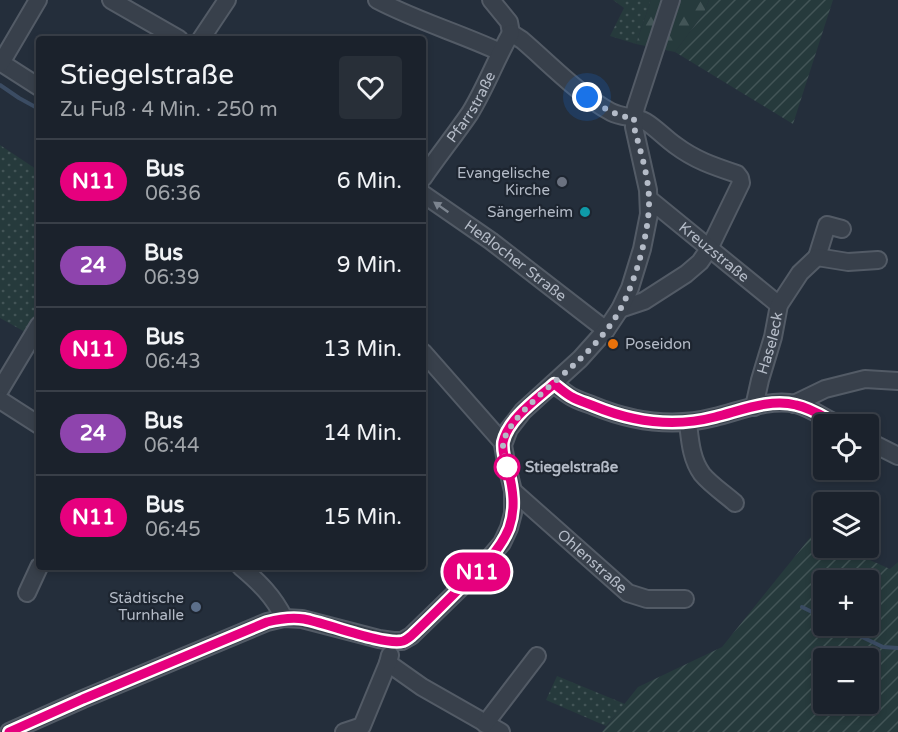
<!DOCTYPE html>
<html lang="de">
<meta charset="utf-8">
<style>
body{margin:0;font-family:"Varela Round",sans-serif;background:#282f38;color:#f1f3f6;height:100vh;display:flex;flex-direction:column;font-size:22px;white-space:nowrap}
*{box-sizing:border-box;margin:0}
p{font-size:20px;color:#a0a4a9}
.icon{flex:none;width:33px;height:33px;fill:none;stroke:currentColor;stroke-width:2;stroke-linecap:round;stroke-linejoin:round}
.map{position:relative;flex:1;overflow:hidden}
.side{position:absolute;left:36px;top:36px;width:390px;height:534px;display:flex;flex-direction:column;background:#1b222c;border-radius:6px;box-shadow:0 3px 9px #0003,0 0 0 2px #393f48}
.side>*{flex:none}
.badge{padding:0 12px;border-radius:20px;font-size:21px;line-height:39px}
.buttons{position:absolute;left:813px;top:414px;display:grid;gap:12px}
.buttons a{display:grid;place-items:center;width:66px;height:66px;border-radius:6px;background:#1b222c;box-shadow:0 3px 9px #0003,0 0 0 2px #393f48;font-size:30px}
.you{position:absolute;width:30px;height:30px;margin:-15px;border:4px solid #fff;border-radius:50%;background:#1a73e8;box-shadow:0 0 0 9px #1a73e833}
.map>.badge{position:absolute;translate:-50% -50%;box-shadow:0 0 0 3px #fff}
.round{display:grid;place-items:center;flex:none;width:63px;height:63px;border-radius:6px;background:#282f38}
.headline{display:flex;align-items:center;justify-content:space-between;height:102px;padding:0 24px}
h1{font-size:28px;font-weight:600;line-height:45px}
ul{padding:0;list-style:none}
li{display:flex;align-items:center;gap:18px;height:84px;padding:0 24px;border-top:2px solid #393f48}
li div{flex:1}
li b{display:block;font-size:22px}
li em{font-style:normal}
li .badge{min-width:66px;font-weight:700;text-align:center}
.map>svg:first-child{display:block}
.grass{fill:url(#grass-dots)}
.forest{fill:url(#forest-firs)}
.garden{fill:url(#garden-furrows);fill-rule:evenodd}
.lines{fill:none;stroke-linecap:round;stroke-linejoin:round}
.stream{stroke:#3b4c63;stroke-width:4}
.minor-casing{stroke:#535b66;stroke-width:20}
.minor{stroke:#38404b;stroke-width:16}
.oneway{fill:#7c848f}
.line-casing{stroke:#fff;stroke-width:14}
.line{stroke:#e6007e;stroke-width:9}
.walk{stroke:#b4bbc7;stroke-width:6;stroke-dasharray:0 10.8}
.worship-dot{fill:#6b7280;stroke:#1d2530;stroke-width:2}
.culture-dot{fill:#0f9aa8;stroke:#1d2530;stroke-width:2}
.food-dot{fill:#e8710a;stroke:#1d2530;stroke-width:2}
.stop-dot{fill:#fff;stroke:#e6007e;stroke-width:3}
.service-dot{fill:#5c6f8a;stroke:#1d2530;stroke-width:2}
.labels{text-anchor:middle;dominant-baseline:central;stroke-width:4.5;stroke-linejoin:round;paint-order:stroke}
.street-label{font-size:15px;fill:#b4bbc7;stroke:#1d2530}
.poi-label{font-size:15px;fill:#b4bbc7;stroke:#1d2530;text-anchor:end}
.stop-label{font-size:15px;font-weight:bold;fill:#b4bbc7;stroke:#1d2530;text-anchor:start}
</style>
<div class="map">
<svg width="898" height="732" viewBox="0 0 898 732">
<defs>
<pattern id="grass-dots" width="8" height="8" patternUnits="userSpaceOnUse" patternTransform="scale(1.5)"><rect width="8" height="8" fill="#263a3c"/><path d="M2 2h.1M6 6h.1" fill="none" stroke="#435557" stroke-width="1.8" stroke-linecap="round"/></pattern>
<pattern id="forest-firs" width="22" height="20" patternUnits="userSpaceOnUse" patternTransform="scale(1.5)"><rect width="22" height="20" fill="#263a3c"/><path d="M5 1l3.5 6h-7zM16 11l3.5 6h-7z" fill="#435557"/></pattern>
<pattern id="garden-furrows" width="10" height="10" patternUnits="userSpaceOnUse" patternTransform="scale(1.5)"><rect width="10" height="10" fill="#263a3c"/><path d="M-1 1l2-2M0 10L10 0M9 11l2-2" fill="none" stroke="#435557"/></pattern>
</defs>
<rect width="100%" height="100%" fill="#242e3b"/>
<g class="grass">
<path d="M613,0H651L636,44L610,36L624,8Z"/>
<path d="M0,145L39,171V308L25,332L0,318Z"/>
<path d="M557,676L625,704L606,726L546,700Z"/>
</g>
<path class="forest" d="M651,0H709L704,13L675,52L636,44Z"/>
<g class="garden">
<path d="M709,0H833L793,124L675,52L704,13Z"/>
<path d="M813,534L823,539L824,548H843L890,569L898,562V732H602L638,687L722,647ZM824,580H868V626H824ZM824,658H868V704H824Z"/>
</g>
<g class="lines">
<g class="stream">
<path d="M0,85L19,98L39,109"/>
<path d="M802,607L824,618"/>
<path d="M839,626L883,647L898,648"/>
</g>
<g class="minor-casing">
<g id="minor">
<path d="M111,0L179,39"/>
<path d="M377,0C417,21 459,33 500,52"/>
<path d="M491,0L509,22L511,33L522,40C550,64 578,94 611,112C623,118 635,116 646,122C656,128 665,138 675,145C695,160 713,166 737,174L740,178L741,183L709,249L700,262L686,274L644,301L620,309"/>
<path d="M201,39L227,0"/>
<path d="M0,62L39,87"/>
<path d="M1,63L38,0"/>
<path id="s1" d="M423,178C438,156 455,135 470,113C486,87 496,59 511,33"/>
<path id="s2" d="M423,194L491,241L606,330"/>
<path id="s3" d="M649,199L779,305"/>
<path d="M817,257L827,225L842,229"/>
<path d="M423,352L503,443"/>
<path d="M553,384C560,388 566,394 572,397C579,401 587,403 594,406C633,422 673,428 715,417C740,411 770,398 796,404C811,408 824,418 837,424"/>
<path d="M0,390L39,325"/>
<path d="M0,400L39,425"/>
<path d="M794,404L825,389L865,379L898,381"/>
<path id="s4" d="M754,407L760,380L773,337L779,305L800,273L817,257L848,262L878,260"/>
<path d="M688,423C690,440 691,459 702,474C711,485 725,494 735,503"/>
<path d="M868,441L898,456"/>
<path id="s5" d="M513,491L628,593L647,599H685"/>
<path d="M241,567C259,582 274,597 284,618"/>
<path d="M27,593L39,567"/>
<path d="M388,663L422,687L501,732"/>
<path d="M485,724L537,656"/>
<path d="M9,732L83,699L267,622L284,618L302,619L379,639L393,641H402L411,636L479,570L502,543L509,528L513,513V491L506,462L503,445L509,429L523,411L580,359L606,330L620,309L630,288L642,249L649,214L648,190L634,127V118L636,107L671,0"/>
<path d="M344,732L362,726L388,663L390,655"/>
</g>
</g>
<use href="#minor" class="minor"/>
</g>
<defs><path id="oneway-solid" d="M-6-.8H1V-3.2L6.5 0L1 3.2V.8H-6Z" transform="scale(1.5)"/></defs>
<use class="oneway" href="#oneway-solid" transform="translate(441 207) rotate(-145)"/>
<g class="lines">
<g class="line-casing">
<path id="line" d="M9,732L83,699L267,622C279,619 291,617 304,619C326,623 385,646 403,641C406,640 408,638 411,636C427,621 442,606 457,591C476,573 499,553 509,528C516,508 513,489 508,469C505,462 502,450 503,442C508,419 537,399 554,384C560,388 566,394 572,397C579,401 587,403 594,406C633,422 673,428 715,417C740,411 770,398 796,405C811,408 824,417 837,424"/>
</g>
<use href="#line" class="line"/>
<path class="walk" d="M507,467C505,461 503,451 503,445C505,419 560,379 578,361C594,346 611,327 621,308C636,280 650,230 649,198C648,174 640,150 634,127V118C616,117 601,106 587,97"/>
</g>
<circle class="worship-dot" cx="562" cy="182" r="6"/>
<circle class="culture-dot" cx="585" cy="212" r="6"/>
<circle class="food-dot" cx="613" cy="344" r="6"/>
<circle class="stop-dot" cx="507" cy="467" r="12"/>
<circle class="service-dot" cx="196" cy="607" r="6"/>
<g class="labels">
<g class="street-label">
<text stroke="none"><textPath href="#s1" startOffset="86">Pfarrstraße</textPath></text>
<text stroke="none"><textPath href="#s3" startOffset="84">Kreuzstraße</textPath></text>
<text stroke="none"><textPath href="#s2" startOffset="114">Heßlocher Straße</textPath></text>
<text stroke="none"><textPath href="#s4" startOffset="66">Haseleck</textPath></text>
<text stroke="none"><textPath href="#s5" startOffset="106">Ohlenstraße</textPath></text>
</g>
<g class="poi-label">
<text x="550" y="173">Evangelische<tspan x="550" dy="17">Kirche</tspan></text>
<text x="573" y="212">Sängerheim</text>
<text x="625" y="344" text-anchor="start">Poseidon</text>
<text x="184" y="598">Städtische<tspan x="184" dy="17">Turnhalle</tspan></text>
</g>
<g class="stop-label">
<text x="525" y="467">Stiegelstraße</text>
</g>
</g>
</svg>
<div class="buttons">
<a><svg class="icon" aria-label="locate" viewBox="0 0 24 24"><circle cx="12" cy="12" r="6"/><path d="M12 2v4M12 18v4M2 12h4M18 12h4"/></svg></a>
<a><svg class="icon" aria-label="layers" viewBox="0 0 24 24"><path d="M12 4l9 5-9 5-9-5zM3 14l9 5 9-5"/></svg></a>
<a>+</a>
<a>−</a>
</div>
<div class="you" style="left:587px;top:97px"></div>
<b class="badge" style="left:477px;top:572px;background:#e6007e;color:#fff">N11</b>
<section class="side">
<div class="headline"><div><h1>Stiegelstraße</h1><p>Zu Fuß · 4 Min. · 250 m</p></div><a class="round"><svg class="icon" aria-label="heart" viewBox="0 0 24 24"><path d="M12 20l-8-8c-3-5 5-10 8-4 3-6 11-1 8 4z"/></svg></a></div>
<ul>
<li><span class="badge" style="background:#e6007e;color:#fff">N11</span><div><b>Bus</b><p>06:36</p></div><em>6 Min.</em></li>
<li><span class="badge" style="background:#8e44ad;color:#fff">24</span><div><b>Bus</b><p>06:39</p></div><em>9 Min.</em></li>
<li><span class="badge" style="background:#e6007e;color:#fff">N11</span><div><b>Bus</b><p>06:43</p></div><em>13 Min.</em></li>
<li><span class="badge" style="background:#8e44ad;color:#fff">24</span><div><b>Bus</b><p>06:44</p></div><em>14 Min.</em></li>
<li><span class="badge" style="background:#e6007e;color:#fff">N11</span><div><b>Bus</b><p>06:45</p></div><em>15 Min.</em></li>
</ul>
</section>
</div>
